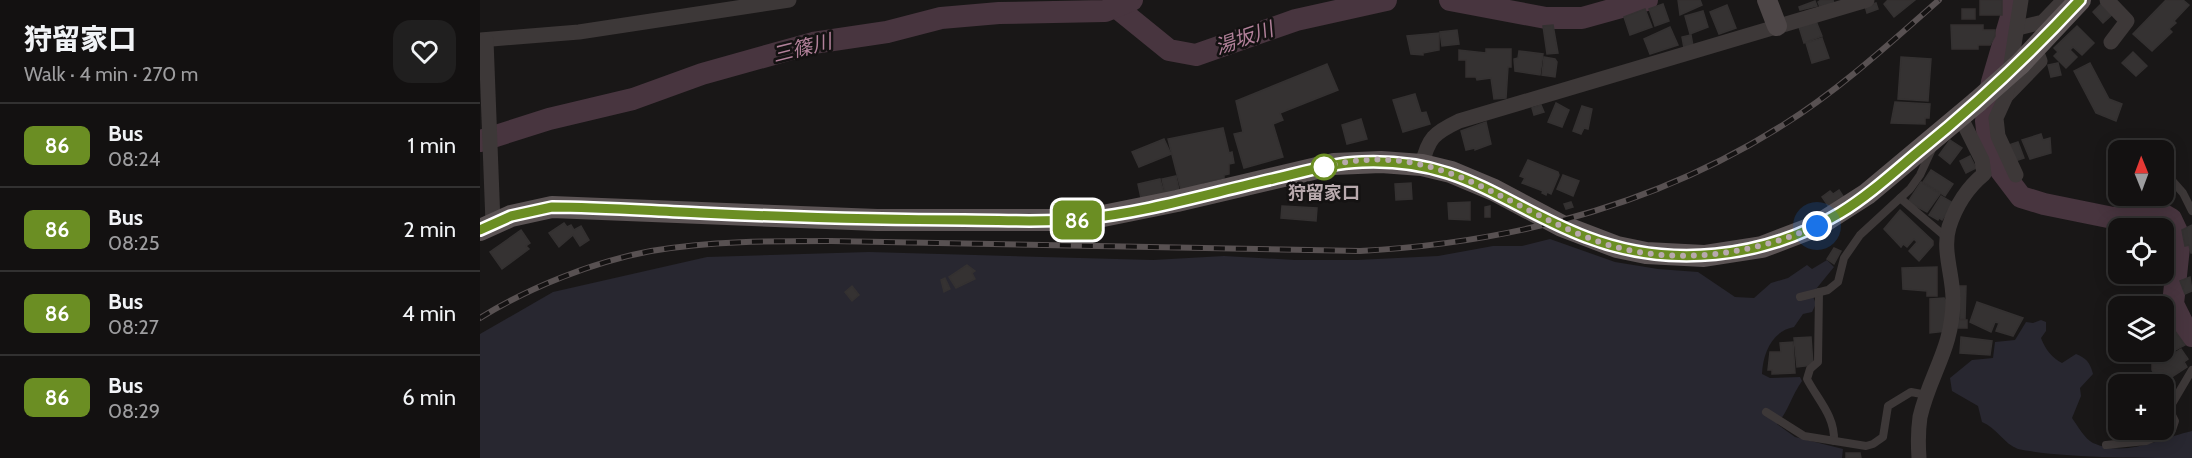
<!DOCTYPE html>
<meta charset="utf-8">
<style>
body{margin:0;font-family:Cabin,"Noto Sans JP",sans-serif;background:#201f1f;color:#f1f3f6;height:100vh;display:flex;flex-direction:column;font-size:22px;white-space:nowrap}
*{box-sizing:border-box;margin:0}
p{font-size:20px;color:#9d9d9f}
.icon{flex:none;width:33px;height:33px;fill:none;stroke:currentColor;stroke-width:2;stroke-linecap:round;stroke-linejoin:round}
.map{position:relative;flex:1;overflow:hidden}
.panel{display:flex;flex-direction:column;background:#131111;width:480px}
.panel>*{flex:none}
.badge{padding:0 12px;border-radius:9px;font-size:21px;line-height:39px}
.needle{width:39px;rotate:359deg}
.controls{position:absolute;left:1628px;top:140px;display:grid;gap:12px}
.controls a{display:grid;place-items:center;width:66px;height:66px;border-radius:12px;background:#131111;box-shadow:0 3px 15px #0003,0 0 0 2px #323131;font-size:30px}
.you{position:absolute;width:30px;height:30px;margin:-15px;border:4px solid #fff;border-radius:50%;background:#1a73e8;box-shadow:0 0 0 9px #1a73e833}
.map>.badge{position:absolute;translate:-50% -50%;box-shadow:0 0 0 3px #fff}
.round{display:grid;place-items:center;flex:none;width:63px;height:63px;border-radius:18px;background:#201f1f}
.head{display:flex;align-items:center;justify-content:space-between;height:102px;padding:0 24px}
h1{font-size:28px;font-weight:800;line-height:45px}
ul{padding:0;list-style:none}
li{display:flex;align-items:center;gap:18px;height:84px;padding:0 24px;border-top:2px solid #323131}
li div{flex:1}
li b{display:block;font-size:22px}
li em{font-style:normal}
li .badge{min-width:66px;font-weight:700;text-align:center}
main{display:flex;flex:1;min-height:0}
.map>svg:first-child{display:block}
.green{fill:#282730}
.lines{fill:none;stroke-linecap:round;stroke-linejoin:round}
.river{stroke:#48353f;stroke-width:22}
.building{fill:#353232;stroke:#343131;stroke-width:1.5}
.lane{stroke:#3d3838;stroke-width:8}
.street{stroke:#3d3838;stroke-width:15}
.secondary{stroke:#4d4647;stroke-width:20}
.primary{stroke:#5c5455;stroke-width:22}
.rail-casing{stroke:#585152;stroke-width:6}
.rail{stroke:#141212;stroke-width:4;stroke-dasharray:11;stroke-linecap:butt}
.primary-bridge{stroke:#5c5455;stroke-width:22}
.line-casing{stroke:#fff;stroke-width:14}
.line{stroke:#6b8e23;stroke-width:9}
.walk{stroke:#b8a9ad;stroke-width:6;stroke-dasharray:0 10.8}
.stop-dot{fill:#fff;stroke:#6b8e23;stroke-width:3}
.labels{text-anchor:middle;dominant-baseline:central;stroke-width:5;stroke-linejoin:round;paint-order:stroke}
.stop-label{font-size:18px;font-weight:bold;fill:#b8a9ad;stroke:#141212}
.water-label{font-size:20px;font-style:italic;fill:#b2819a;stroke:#141212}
</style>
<main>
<section class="panel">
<div class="head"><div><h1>狩留家口</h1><p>Walk · 4 min · 270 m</p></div><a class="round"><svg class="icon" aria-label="heart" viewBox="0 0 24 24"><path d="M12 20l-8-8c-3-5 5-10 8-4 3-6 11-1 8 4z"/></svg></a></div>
<ul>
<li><span class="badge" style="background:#6b8e23;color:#fff">86</span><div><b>Bus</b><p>08:24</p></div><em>1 min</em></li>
<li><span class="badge" style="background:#6b8e23;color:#fff">86</span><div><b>Bus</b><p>08:25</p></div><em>2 min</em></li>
<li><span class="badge" style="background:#6b8e23;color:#fff">86</span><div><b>Bus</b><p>08:27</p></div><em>4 min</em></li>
<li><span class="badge" style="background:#6b8e23;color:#fff">86</span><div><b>Bus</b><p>08:29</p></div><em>6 min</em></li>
</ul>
</section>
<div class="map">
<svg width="1712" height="458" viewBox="0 0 1712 458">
<rect width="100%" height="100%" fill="#191717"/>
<g class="green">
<path d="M1070,239L1135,262L1178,269L1218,272L1255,297L1274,298L1291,283L1308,278L1327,265L1332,269L1347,260L1354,267L1332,294L1336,304L1332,312L1323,314L1314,327C1292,331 1283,353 1282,374L1290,378L1320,377L1322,381C1312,395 1308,412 1297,424L1315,437L1363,449L1362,458H0V334L73,292L227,257L389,252L673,260L744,256L815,260H877L958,256L1013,246H1042Z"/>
<path d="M1561,320L1566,322V331L1561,338C1565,349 1572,358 1582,363L1596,354C1606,358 1610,362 1613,374L1600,388L1601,396L1592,418C1597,425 1605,439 1613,443C1646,458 1680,438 1712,431V458C1664,458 1581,458 1538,449C1524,444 1516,427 1502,422L1498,406L1472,391L1470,378L1492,360L1513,358L1515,342L1535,340L1546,322L1553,323Z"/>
</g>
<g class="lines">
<g class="river">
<path d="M970,0L1066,18H1102L1167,0"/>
<path d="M1532,0L1531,17L1512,82L1506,121L1508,138L1519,168L1541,197L1564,204L1633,218L1670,212H1679L1691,219L1700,238L1693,304L1705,328L1712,336"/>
<path d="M636,7L689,50L716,55L816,20L906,0"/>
<path d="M0,141L69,119L153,99L222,74L333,43L407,32L461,18L519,13L625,11L652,0"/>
</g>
</g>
<g class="building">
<path d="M1198,0H1220L1222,5L1200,15Z"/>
<path d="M1341,0H1353L1354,4L1340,7L1338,2Z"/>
<path d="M1408,0H1435L1414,17L1404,4Z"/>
<rect x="1500" y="0" width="22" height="15"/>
<path d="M1686,0H1703L1709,5L1694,21L1696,23L1689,29L1692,32L1672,51L1653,34Z"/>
<path d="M1335,1L1337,6L1320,10L1319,7Z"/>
<path d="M1623,2L1634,13L1623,23L1613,12Z"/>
<path d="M1396,3L1398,9L1387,13L1385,6Z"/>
<path d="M1183,4L1189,21L1175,26L1169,9Z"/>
<path d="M1247,5L1256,28L1239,34L1230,12Z"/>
<path d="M1165,9L1172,27L1150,35L1144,17Z"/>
<rect x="1482" y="9" width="13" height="10"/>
<path d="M1223,11L1228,27L1210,34L1205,16Z"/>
<path d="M1336,21L1342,36L1324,43L1319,27Z"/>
<path d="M1073,25L1078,53L1067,54L1063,26Z"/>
<path d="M1471,25H1503V30H1515V36L1510,45H1498V49H1472Z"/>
<path d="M1597,26L1614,43L1602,55L1593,47L1590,50L1597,57L1586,68L1574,56L1578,52L1574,48Z"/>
<path d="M1190,27L1198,45L1170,54L1164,39Z"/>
<path d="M977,30L979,44L962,46L960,32Z"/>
<path d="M959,33V50L943,53V55L931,54L927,36Z"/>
<path d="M1211,35L1213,46L1204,48L1202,37Z"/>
<path d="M1342,38L1349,58L1332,63L1326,43Z"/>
<path d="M1006,49H1031V67H1028L1026,98L1014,99L1011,78L997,80L996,77H986V60H979V50L1006,53Z"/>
<path d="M1039,51L1063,54L1060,75L1035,71L1034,59L1038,58Z"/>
<path d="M1653,52L1667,66L1656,76L1642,63Z"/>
<path d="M1064,57L1075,59L1077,62L1075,77L1062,75Z"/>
<path d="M1421,57L1451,59L1448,101L1418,99Z"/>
<path d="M1578,63L1581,75L1571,77L1568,65Z"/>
<path d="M1610,63L1629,99L1642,104L1636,121L1616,113L1594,71Z"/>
<path d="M847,64L858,90L800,113L803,120L793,124L803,157L764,168L754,134L763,132L756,101Z"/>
<path d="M935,94L941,113L946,112L950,124L923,132L913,100Z"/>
<path d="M1415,102L1450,104L1449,118H1445V124L1411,123Z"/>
<path d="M1076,103L1089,110L1082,127L1068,122Z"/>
<path d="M1061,105L1064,112L1054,115L1052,108Z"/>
<path d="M1102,106L1112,109L1108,129L1104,128L1101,134L1093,131Z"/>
<path d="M881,119L887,139L867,144L862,125Z"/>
<path d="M1006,122L1011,144L995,150V148L986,150L981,131Z"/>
<path d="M743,128L749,153L752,152L754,163L749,164V174L744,175V178L722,183L723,186L701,190L688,139Z"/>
<path d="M1561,134L1563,140L1570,138L1571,153L1550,159L1542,140Z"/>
<path d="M684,139L691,154L659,167L652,152Z"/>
<path d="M1470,140L1482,148L1470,164L1459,155Z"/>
<path d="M1538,142L1544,158L1532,162L1526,146Z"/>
<path d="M1490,156L1496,168L1486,173L1480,161Z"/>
<path d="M1048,160L1078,172L1079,175L1071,194L1067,192L1066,195L1062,193L1063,191L1042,183L1045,178L1040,176Z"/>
<path d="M1451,170L1473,184L1465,196L1443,182Z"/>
<path d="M1083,175L1099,181L1093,196L1077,189Z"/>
<path d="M696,176L699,190L685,193L682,179Z"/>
<path d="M680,179L684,193L661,198L658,184Z"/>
<path d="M1441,182L1460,194L1447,212L1428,202Z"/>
<path d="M931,183L932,199L916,200L915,184Z"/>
<path d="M1359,190L1363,196L1349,207L1342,197L1350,191L1353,194Z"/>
<path d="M1461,196L1473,203L1462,220L1459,218L1458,220L1449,215Z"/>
<path d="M990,202V220L969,219L968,203Z"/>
<path d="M1091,202L1093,207L1086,209L1084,204Z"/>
<path d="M802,206L837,208L836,221L801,218Z"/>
<path d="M1010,206V217H1005V207Z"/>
<path d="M1420,210L1453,241V245L1439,261L1429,251L1437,242L1434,239L1427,247L1423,244L1421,247L1404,229Z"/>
<path d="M84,223L87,227L91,225L94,230L101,226L109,240L100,246L93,235L79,247L69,233Z"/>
<path d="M1712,225V253H1711L1709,245L1705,246L1702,230Z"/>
<path d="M41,230L50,243L46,246L49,249L22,269L10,252Z"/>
<path d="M1354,248L1361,251L1354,264L1347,259Z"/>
<path d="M487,265L495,271L492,273L495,279L476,288L469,277Z"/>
<path d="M1457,267V296H1447V291L1423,289L1422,268Z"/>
<path d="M1710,277L1712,291L1705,294L1700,281Z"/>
<path d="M465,278L470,289L464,292L461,280Z"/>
<path d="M372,286L379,295L372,301L365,292Z"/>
<path d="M1479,286H1486L1485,319H1480Z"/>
<path d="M1464,298L1466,301V331L1450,333V299Z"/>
<path d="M1497,302L1543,318L1533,336L1516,331L1519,323L1515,322L1511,332L1490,322Z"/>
<path d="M1479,320H1487V328H1478Z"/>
<path d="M1692,327L1705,345L1684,356L1681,351H1683V333Z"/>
<path d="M1331,337L1333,365L1317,367L1314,338Z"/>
<path d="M1481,337L1512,341L1510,355L1480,353Z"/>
<path d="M1313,342L1315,373L1292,374V370H1288L1290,352H1301L1300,343Z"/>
<path d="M1701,349L1708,359L1704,362L1707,367L1681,384L1672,370V359L1680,354L1684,360Z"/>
<path d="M1366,453H1380L1381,458H1366Z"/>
</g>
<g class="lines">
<g class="lane">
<path d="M1688,176L1703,193L1712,211"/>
<path d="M1420,198L1467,238"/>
<path d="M1339,292L1338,362L1330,369L1327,379C1338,400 1355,416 1354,441"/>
<path d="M1320,297L1348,290L1358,282L1364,258L1380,235L1430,189L1440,175L1452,149"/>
<path d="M1286,412L1324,436L1386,446L1393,444L1403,437L1408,406L1431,392L1447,395"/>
<path d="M1626,445L1666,441L1692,430L1695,421L1689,409L1712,370"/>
</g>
<g class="street">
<path d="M1627,0L1647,21L1631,42"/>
<path d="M1538,28L1563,22L1584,0"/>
<path d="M0,40L99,32L309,0"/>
<path d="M6,40L13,223"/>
<path d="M1526,96L1560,61L1555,48"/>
<path d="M942,165C948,138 954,133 979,121L1387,0"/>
<path d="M1536,175L1518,136L1516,118L1526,96L1541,0"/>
<path d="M1439,458C1438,444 1438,431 1440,417C1450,373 1473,349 1473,299C1473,275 1462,250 1469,227C1476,205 1487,188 1504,174L1502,160L1481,118"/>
</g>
<path class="secondary" d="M1287,0L1297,26"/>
<g class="primary">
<path d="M1540,64L1600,0"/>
<path d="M0,230L31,216L72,207L397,220H589L623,216L697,201L854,164L901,162L942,165L971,172L1014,190L1082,226L1137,247L1166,253L1224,256L1282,247L1337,226L1387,194L1497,102"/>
</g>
<g class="rail-casing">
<path id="rail" d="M0,318C50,287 113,262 171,251C230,241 291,241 351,241L880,251C1030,243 1175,206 1303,125C1359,90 1409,44 1459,0"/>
</g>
<use href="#rail" class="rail"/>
<path class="primary-bridge" d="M1497,102L1540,64"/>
</g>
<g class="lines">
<g class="line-casing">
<path id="line" d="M0,230L31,216L72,207C121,207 171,211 220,213C308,217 396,220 484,220C522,220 561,223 600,219C665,213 730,193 793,179C823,172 852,163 882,162C982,158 1021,204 1106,237C1189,269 1284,259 1360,213C1388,196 1413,173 1438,152C1496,105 1549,55 1600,0"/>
</g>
<use href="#line" class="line"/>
<path class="walk" d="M844,167C951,138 1016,201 1106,237C1182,268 1264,258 1337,226"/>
</g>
<circle class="stop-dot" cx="844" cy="167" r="12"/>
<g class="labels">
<g class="stop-label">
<text x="844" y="193">狩留家口</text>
</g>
<g class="water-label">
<text transform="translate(764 38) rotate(-19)">湯坂川</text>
<text transform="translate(322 48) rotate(-14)">三篠川</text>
</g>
</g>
</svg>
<div class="controls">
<a><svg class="needle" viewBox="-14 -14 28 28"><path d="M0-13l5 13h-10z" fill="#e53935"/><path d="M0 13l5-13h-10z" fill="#9d9d9f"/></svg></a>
<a><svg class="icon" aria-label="locate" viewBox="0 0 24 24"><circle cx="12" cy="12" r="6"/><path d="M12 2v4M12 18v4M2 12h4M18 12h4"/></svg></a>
<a><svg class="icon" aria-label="layers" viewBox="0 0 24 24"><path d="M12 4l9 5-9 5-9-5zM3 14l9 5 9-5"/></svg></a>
<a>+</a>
</div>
<div class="you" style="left:1337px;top:226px"></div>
<b class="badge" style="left:597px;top:220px;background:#6b8e23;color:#fff">86</b>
</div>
</main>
